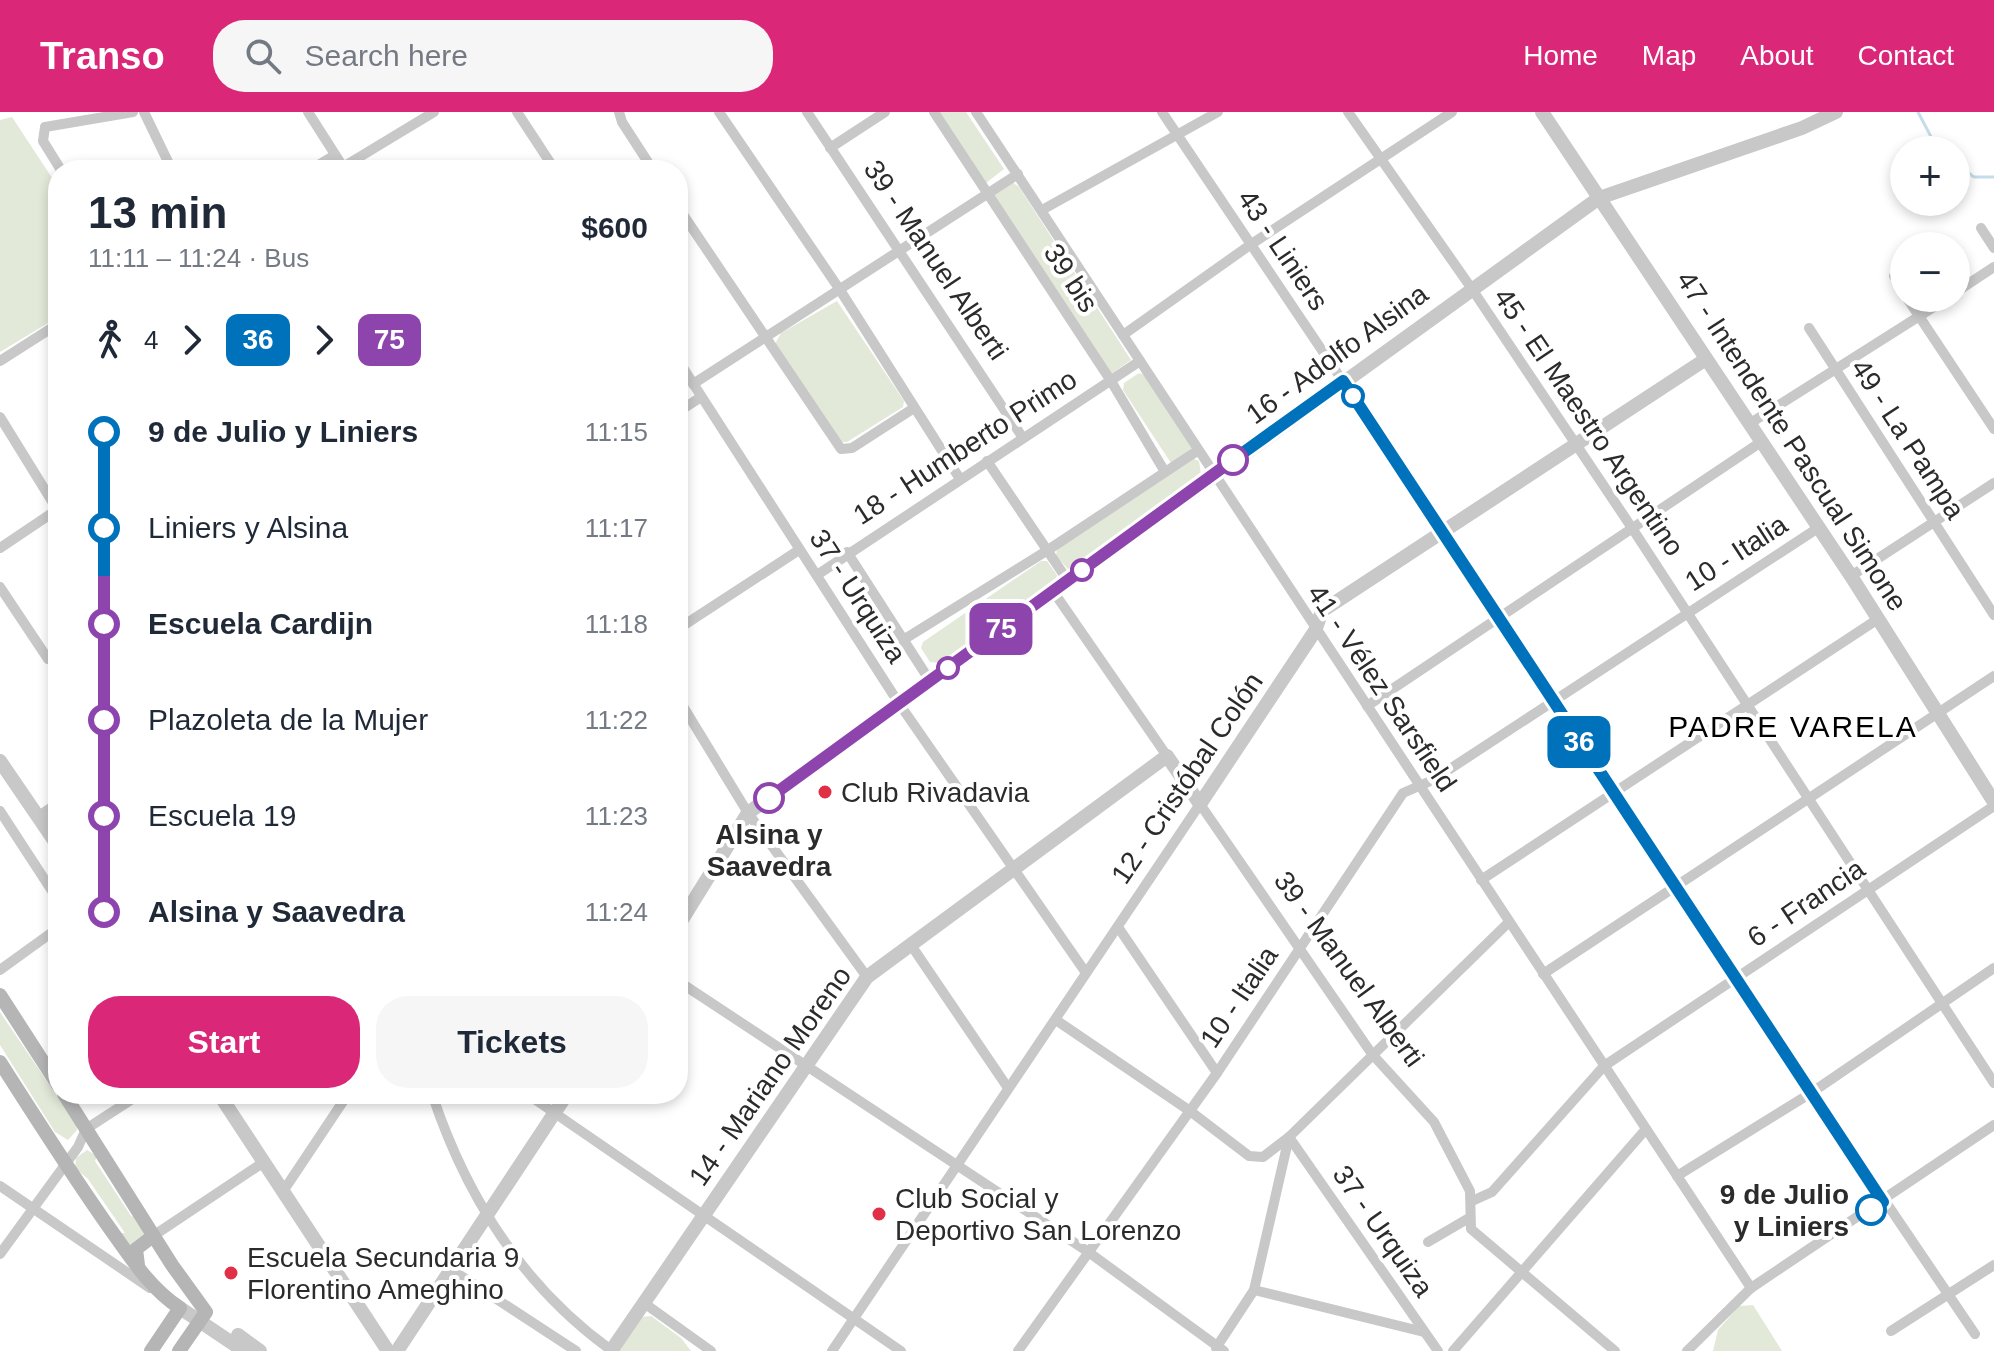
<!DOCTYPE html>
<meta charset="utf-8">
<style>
body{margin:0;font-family:Arial,sans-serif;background:#f6f6f7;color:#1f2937;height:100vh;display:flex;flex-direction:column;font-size:30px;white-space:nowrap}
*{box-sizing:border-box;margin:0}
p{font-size:26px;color:#747a83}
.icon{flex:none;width:44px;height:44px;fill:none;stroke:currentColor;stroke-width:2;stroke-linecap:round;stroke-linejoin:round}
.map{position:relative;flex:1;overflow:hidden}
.side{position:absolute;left:48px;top:48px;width:640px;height:944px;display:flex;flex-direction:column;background:#fff;border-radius:32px;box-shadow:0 4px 12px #0003}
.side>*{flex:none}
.badge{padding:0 16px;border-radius:12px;font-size:28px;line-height:52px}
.fabs{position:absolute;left:1890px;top:24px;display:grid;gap:16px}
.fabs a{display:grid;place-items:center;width:80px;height:80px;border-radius:50%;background:#fff;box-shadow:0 4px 12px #0003;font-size:40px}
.map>.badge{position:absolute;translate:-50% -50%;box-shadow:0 0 0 4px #fff}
.legs{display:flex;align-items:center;gap:12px;height:88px;padding:0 40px;font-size:26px}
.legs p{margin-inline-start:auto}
.head{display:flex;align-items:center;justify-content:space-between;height:136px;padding:0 40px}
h1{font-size:44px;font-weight:600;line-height:60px}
.button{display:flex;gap:16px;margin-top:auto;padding:16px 40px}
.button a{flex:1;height:92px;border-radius:32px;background:#db2777;color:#fff;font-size:32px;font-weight:600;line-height:92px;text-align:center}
.button a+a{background:#f6f6f7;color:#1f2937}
ul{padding:0 40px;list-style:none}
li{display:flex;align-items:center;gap:28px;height:96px;font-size:30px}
li i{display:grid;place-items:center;width:12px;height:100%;margin:0 10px;background:currentColor}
li i::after{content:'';width:20px;height:20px;margin:-10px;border:6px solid;border-radius:50%;background:#fff}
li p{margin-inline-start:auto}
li:first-child i{background:linear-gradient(#0000 50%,currentColor 0)}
li:last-child i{background:linear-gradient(currentColor 50%,#0000 0)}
header{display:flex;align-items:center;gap:48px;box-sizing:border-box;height:112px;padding:0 40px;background:#db2777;color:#fff}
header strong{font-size:38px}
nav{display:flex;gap:44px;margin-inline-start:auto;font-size:28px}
.search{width:560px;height:72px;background:#f6f6f7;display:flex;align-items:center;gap:20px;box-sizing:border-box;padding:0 28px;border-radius:32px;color:#747a83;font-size:30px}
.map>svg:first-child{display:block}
.green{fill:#e2e9d9}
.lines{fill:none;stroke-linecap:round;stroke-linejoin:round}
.stream{stroke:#c5dde9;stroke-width:3}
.minor{stroke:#c8c8c8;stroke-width:10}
.tertiary{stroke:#c8c8c8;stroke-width:14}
.secondary{stroke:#b5b5b5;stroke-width:14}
.line-1-casing{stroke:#fff;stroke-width:18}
.line-2-casing{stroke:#fff;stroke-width:18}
.line-1{stroke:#0072bc;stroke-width:12}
.line-2{stroke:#8e44ad;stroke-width:12}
.stop-1-dot{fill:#fff;stroke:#0072bc;stroke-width:4}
.stop-2-dot{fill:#fff;stroke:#8e44ad;stroke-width:4}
.poi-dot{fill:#e12f45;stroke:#fff;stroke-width:3}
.labels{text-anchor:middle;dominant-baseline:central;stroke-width:8;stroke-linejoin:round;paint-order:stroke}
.street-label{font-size:28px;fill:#2b2b2b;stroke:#fff}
.poi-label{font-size:28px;fill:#2b2b2b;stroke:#fff;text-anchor:start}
.stop-label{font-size:28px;font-weight:bold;fill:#2b2b2b;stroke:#fff}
.neighbourhood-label{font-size:30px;letter-spacing:2px;fill:#000;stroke:#fff}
</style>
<header>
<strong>Transo</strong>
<div class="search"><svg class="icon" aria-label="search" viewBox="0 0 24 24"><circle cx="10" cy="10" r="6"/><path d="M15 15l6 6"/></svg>Search here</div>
<nav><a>Home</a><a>Map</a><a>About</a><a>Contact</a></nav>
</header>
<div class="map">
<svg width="1994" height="1239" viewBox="0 0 1994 1239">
<rect width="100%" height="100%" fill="#fff"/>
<g class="green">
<path d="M937,0H966L1004,57L986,71Z"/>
<path d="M12,5L58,75V205L0,240V8Z"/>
<path d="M1012,70L1019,75L1131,248L1111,262L994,83Z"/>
<path d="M837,189L904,289L903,295L847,330H842L775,232L781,221Z"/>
<path d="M1139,261L1145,263L1192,336L1171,351L1123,278L1124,271Z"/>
<path d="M1194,347L1199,349L1201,362L1074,457H1068L1056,444L1057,437Z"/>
<path d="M1041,449H1047L1057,463L1055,472L939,551L930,550L921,536L923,530Z"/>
<path d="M0,900L76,1012L77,1018L68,1028L55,1020L0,933Z"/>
<path d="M87,1038L97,1044L95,1049L131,1104L140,1106L144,1122L132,1131L131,1140L118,1121H125L88,1067L75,1056L76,1046Z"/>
<path d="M1753,1193L1782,1239H1713L1718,1218L1739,1194Z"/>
<path d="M651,1204L681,1226L691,1239H617L641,1205Z"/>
</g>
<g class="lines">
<g class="stream">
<path d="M1918,0L1938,38"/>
<path d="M1956,52L1974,65H1994"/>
</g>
<g class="minor">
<path d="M144,0L172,58"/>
<path d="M308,0L345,58"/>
<path d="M517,0L555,58"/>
<path d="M619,0L622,10L653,58"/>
<path d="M719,0L840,178L960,367"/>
<path d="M807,0L1023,326"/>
<path d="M934,0L1111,269L1165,360"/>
<path d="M976,0L1751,1176"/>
<path d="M1162,0L1444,420L1735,867L1975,1222"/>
<path d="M1348,0L1472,177L1632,416L1994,971"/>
<path d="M830,36L885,0"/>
<path d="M343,55L434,0"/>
<path d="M61,58L43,29L45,15L133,0"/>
<path d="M310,58L335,43"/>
<path d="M678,95L841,337L852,336L914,296"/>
<path d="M1042,98L1218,0"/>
<path d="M1981,116L1994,136"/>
<path d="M1894,164L1904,180"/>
<path d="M1956,180L1994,155"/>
<path d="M1907,186L1994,317"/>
<path d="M1809,216L1994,503"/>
<path d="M1123,223L1250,133L1452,0"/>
<path d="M678,248L898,590L1086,861"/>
<path d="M0,249L58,212"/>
<path d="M693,272L1018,62"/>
<path d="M678,300L701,285"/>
<path d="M0,305L58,399"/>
<path d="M1749,312L1948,186"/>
<path d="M987,349L1068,469"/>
<path d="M0,436L58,397"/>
<path d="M847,440L930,569"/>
<path d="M817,463L1140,249"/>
<path d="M1851,464L1994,371"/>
<path d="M0,475L48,547"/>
<path d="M1053,479L1167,644"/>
<path d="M678,517L799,438"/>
<path d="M903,528L1048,438L1197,339"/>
<path d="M678,586L748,701L867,865"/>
<path d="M1367,594L1761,330"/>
<path d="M0,699L58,788"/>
<path d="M39,704L58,691"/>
<path d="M39,704L58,706"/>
<path d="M1481,768L1878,507"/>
<path d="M1118,815L1217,961"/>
<path d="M911,833L1008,976"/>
<path d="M0,858L58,816"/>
<path d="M1543,862L1994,564"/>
<path d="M678,869L1087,1139L1224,1239"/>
<path d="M1056,908L1190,999L1249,1044L1263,1045L1289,1025L1438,1239"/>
<path d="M432,982C466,1084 522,1174 611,1238"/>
<path d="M527,982L901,1239"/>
<path d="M1677,1064L1811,981L1994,856"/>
<path d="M0,1074L150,1176"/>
<path d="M284,1078L348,982"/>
<path d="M1472,1089L1492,1080L1604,954L1994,694"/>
<path d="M153,1124L264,1050"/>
<path d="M1428,1130L1469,1106"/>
<path d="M0,1142L78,1035L86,1017L140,982"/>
<path d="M452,1158L576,1239"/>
<path d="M1254,1178L1424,1220"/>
<path d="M644,1191L711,1239"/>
<path d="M1891,1219L1994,1153"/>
<path d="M1216,1236L1254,1178L1289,1025L1509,810"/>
<path d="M832,1239L1200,692L1372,942L1434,1010L1470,1079L1471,1117L1615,1239"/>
<path d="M1018,1239L1217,961L1403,681L1433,668L1818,416"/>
<path d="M1453,1239L1646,1017"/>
<path d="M1687,1239L1751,1176L1994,1013"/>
</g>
<g class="tertiary">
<path d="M1542,0L1851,464L1994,690"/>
<path d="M0,649L58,734"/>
<path d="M678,814L748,701L1599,86L1802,16L1836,0"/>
<path d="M219,982L388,1239"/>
<path d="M180,1196L244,1239"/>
<path d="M238,1223L260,1239"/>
<path d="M397,1239L567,982"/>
<path d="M611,1239L867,865L1167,644L1200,692L1315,519L1322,499L1706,247"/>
</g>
<g class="secondary">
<path d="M0,883L58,973"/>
<path d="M0,950C35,1005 70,1060 108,1114C129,1143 149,1176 180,1196L151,1239"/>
<path d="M64,982L172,1153L206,1200L179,1239"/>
<path d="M138,1153L136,1137L153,1124"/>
</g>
</g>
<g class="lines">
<g class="line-1-casing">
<path id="line-1" d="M1233,348L1343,269L1883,1090L1871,1098"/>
</g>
<g class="line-2-casing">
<path id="line-2" d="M769,686L1233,348"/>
</g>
<use href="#line-1" class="line-1"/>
<use href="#line-2" class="line-2"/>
</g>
<g class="stop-1-dot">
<circle cx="1353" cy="284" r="10"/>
<circle cx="1871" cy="1098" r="14"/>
</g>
<g class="stop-2-dot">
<circle cx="1233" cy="348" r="14"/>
<circle cx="1082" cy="458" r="10"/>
<circle cx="948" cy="556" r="10"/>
<circle cx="769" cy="686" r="14"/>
</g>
<g class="poi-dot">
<circle cx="825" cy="680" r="8"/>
<circle cx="879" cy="1102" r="8"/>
<circle cx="231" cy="1161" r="8"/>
</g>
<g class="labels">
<g class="street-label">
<text transform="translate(1283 138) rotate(56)">43 - Liniers</text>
<text transform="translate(936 148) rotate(56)">39 - Manuel Alberti</text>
<text transform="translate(1071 166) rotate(57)">39 bis</text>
<text transform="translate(1337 242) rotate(-36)">16 - Adolfo Alsina</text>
<text transform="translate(1589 310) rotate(56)">45 - El Maestro Argentino</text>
<text transform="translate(1908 327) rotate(57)">49 - La Pampa</text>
<text transform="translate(1792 329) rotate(57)">47 - Intendente Pascual Simone</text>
<text transform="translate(965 335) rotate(-33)">18 - Humberto Primo</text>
<text transform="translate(1736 441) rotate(-33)">10 - Italia</text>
<text transform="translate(858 484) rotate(57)">37 - Urquiza</text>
<text transform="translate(1382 576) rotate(56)">41 - Vélez Sarsfield</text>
<text transform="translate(1187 666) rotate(-56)">12 - Cristóbal Colón</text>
<text transform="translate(1806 791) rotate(-34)">6 - Francia</text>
<text transform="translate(1349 857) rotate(54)">39 - Manuel Alberti</text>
<text transform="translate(1239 885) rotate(-56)">10 - Italia</text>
<text transform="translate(770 964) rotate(-55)">14 - Mariano Moreno</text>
<text transform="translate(1383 1119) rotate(55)">37 - Urquiza</text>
</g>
<g class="poi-label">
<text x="841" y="680">Club Rivadavia</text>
<text x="895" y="1086">Club Social y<tspan x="895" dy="32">Deportivo San Lorenzo</tspan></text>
<text x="247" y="1145">Escuela Secundaria 9<tspan x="247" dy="32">Florentino Ameghino</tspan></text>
</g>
<g class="stop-label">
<text x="769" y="722">Alsina y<tspan x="769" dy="32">Saavedra</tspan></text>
<text x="1849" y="1082" text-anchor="end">9 de Julio<tspan x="1849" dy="32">y Liniers</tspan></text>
</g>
<g class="neighbourhood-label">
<text x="1793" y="614">PADRE VARELA</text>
</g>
</g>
</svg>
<div class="fabs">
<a>+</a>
<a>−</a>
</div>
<b class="badge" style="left:1579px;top:630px;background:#0072bc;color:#fff">36</b>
<b class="badge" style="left:1001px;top:517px;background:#8e44ad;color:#fff">75</b>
<section class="side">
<div class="head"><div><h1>13 min</h1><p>11:11 – 11:24 · Bus</p></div><b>$600</b></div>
<div class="legs"><svg class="icon" aria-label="walk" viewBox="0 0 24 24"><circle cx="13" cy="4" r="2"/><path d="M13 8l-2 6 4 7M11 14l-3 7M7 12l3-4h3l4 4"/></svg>4<svg class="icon" aria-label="forward" viewBox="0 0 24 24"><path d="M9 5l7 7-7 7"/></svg><b class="badge" style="background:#0072bc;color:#fff">36</b><svg class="icon" aria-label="forward" viewBox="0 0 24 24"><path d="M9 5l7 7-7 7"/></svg><b class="badge" style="background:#8e44ad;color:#fff">75</b></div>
<ul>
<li><i style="color:#0072bc"></i><b>9 de Julio y Liniers</b><p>11:15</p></li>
<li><i style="color:#0072bc"></i><span>Liniers y Alsina</span><p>11:17</p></li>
<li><i style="color:#8e44ad"></i><b>Escuela Cardijn</b><p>11:18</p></li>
<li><i style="color:#8e44ad"></i><span>Plazoleta de la Mujer</span><p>11:22</p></li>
<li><i style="color:#8e44ad"></i><span>Escuela 19</span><p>11:23</p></li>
<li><i style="color:#8e44ad"></i><b>Alsina y Saavedra</b><p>11:24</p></li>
</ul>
<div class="button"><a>Start</a><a>Tickets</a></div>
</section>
</div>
